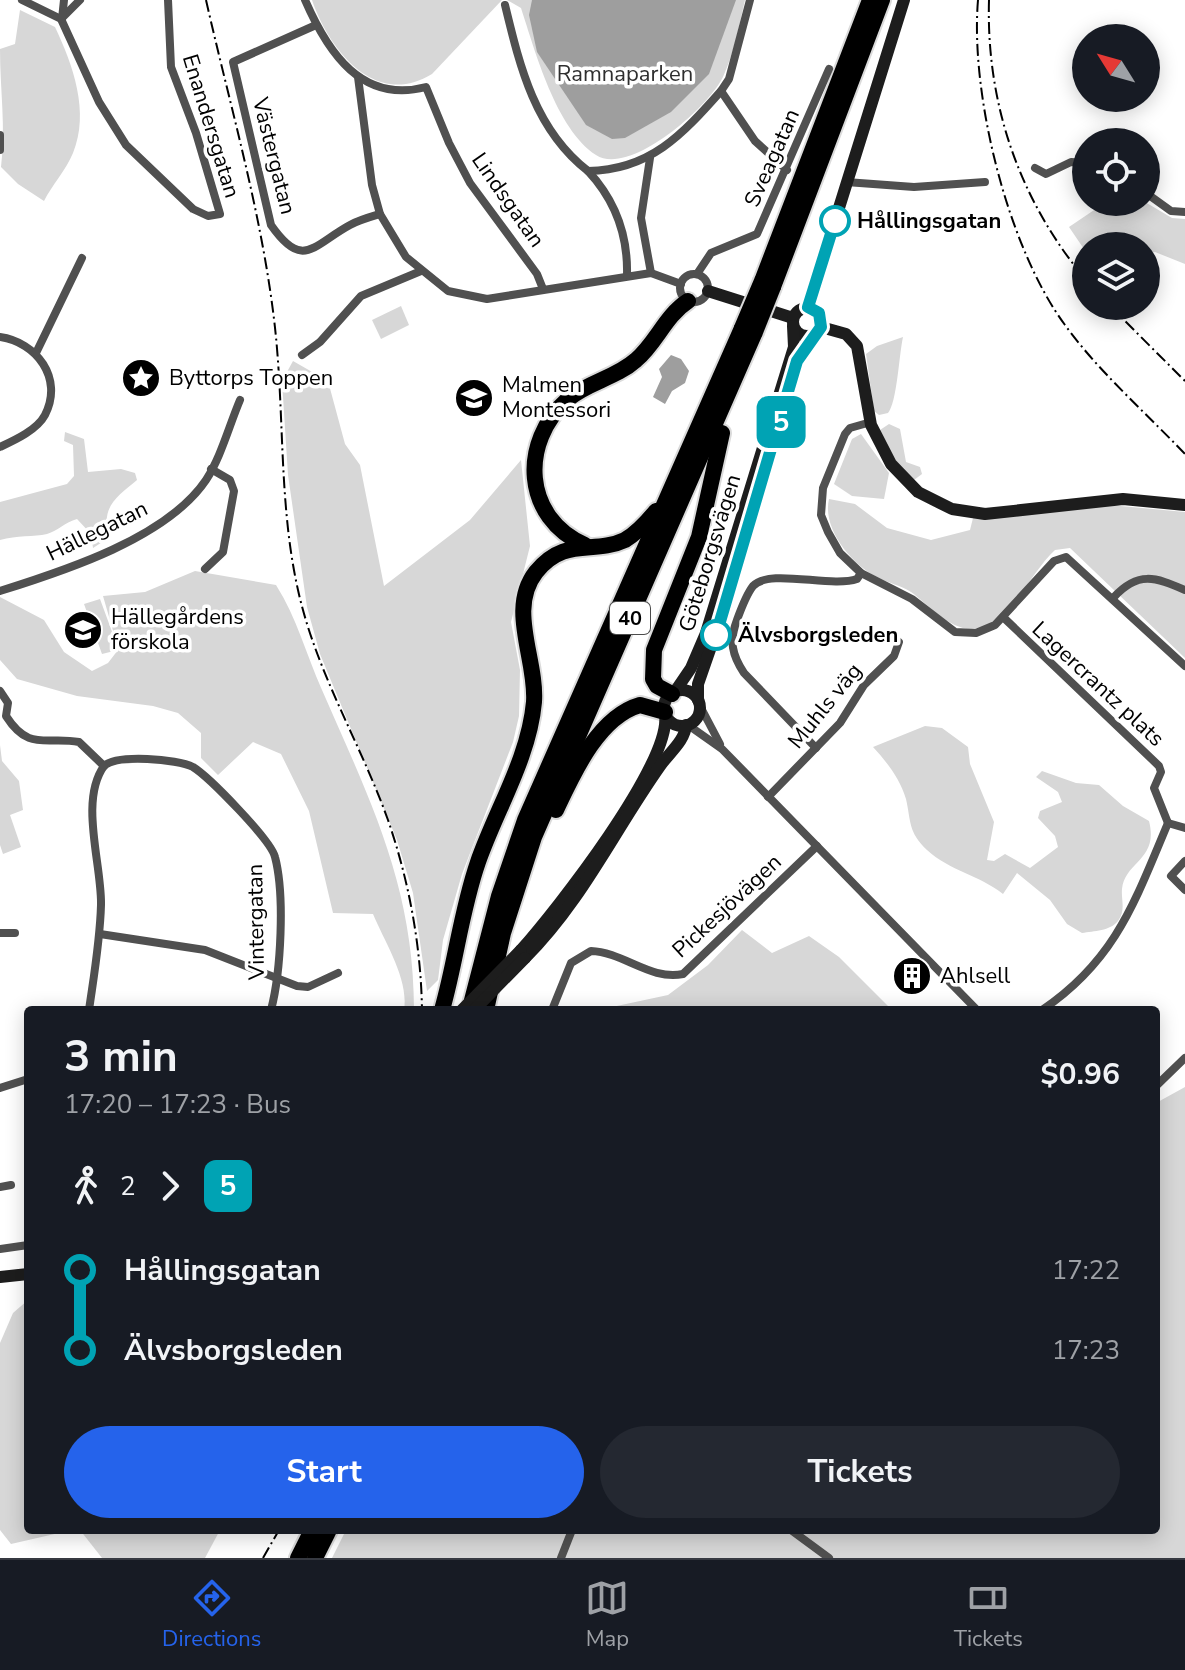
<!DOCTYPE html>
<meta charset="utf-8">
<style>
body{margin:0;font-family:"Nunito Sans",sans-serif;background:#242831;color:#f1f3f6;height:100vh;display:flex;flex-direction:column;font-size:30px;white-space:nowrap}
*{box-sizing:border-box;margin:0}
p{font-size:26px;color:#9ea1a6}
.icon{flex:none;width:44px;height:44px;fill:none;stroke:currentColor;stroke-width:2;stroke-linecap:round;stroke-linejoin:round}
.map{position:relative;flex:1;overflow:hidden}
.details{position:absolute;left:24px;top:1006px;width:1136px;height:528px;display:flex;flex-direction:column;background:#171b24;border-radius:8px;box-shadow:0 4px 20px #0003}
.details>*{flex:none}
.badge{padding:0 16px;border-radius:12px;font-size:28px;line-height:52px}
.needle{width:52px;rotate:307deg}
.tools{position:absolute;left:1072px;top:24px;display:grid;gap:16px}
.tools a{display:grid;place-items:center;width:88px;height:88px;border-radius:50%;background:#171b24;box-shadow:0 4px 20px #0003;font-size:40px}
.map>.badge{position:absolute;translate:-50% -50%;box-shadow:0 0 0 4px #fff}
.legs{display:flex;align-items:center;gap:12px;height:88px;padding:0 40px;font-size:26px}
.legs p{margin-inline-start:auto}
.head{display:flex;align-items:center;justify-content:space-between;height:136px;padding:0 40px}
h1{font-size:44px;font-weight:700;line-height:60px}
.cta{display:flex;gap:16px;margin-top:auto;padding:16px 40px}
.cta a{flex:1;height:92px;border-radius:48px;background:#2563eb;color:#fff;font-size:32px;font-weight:700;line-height:92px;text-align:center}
.cta a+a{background:#242831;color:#f1f3f6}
ul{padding:0 40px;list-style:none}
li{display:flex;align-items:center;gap:28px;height:80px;font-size:30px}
li i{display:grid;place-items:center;width:12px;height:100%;margin:0 10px;background:currentColor}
li i::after{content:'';width:20px;height:20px;margin:-10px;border:6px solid;border-radius:50%;background:#171b24}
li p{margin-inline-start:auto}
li:first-child i{background:linear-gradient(#0000 50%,currentColor 0)}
li:last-child i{background:linear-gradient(currentColor 50%,#0000 0)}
.tabs{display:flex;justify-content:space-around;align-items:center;height:112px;border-top:2px solid #363941;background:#171b24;font-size:22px;color:#9ea1a6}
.tabs a{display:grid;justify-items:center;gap:4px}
.tabs .current{color:#2563eb}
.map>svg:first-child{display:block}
.green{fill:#d7d7d7}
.water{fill:#9e9e9e}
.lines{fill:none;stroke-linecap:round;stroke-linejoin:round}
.highway-casing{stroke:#dbdbdb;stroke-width:20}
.street{stroke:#505050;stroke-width:8}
.secondary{stroke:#1d1d1d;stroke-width:12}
.highway{stroke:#000;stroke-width:16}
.rail{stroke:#000;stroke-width:2;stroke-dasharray:12 4 2 4;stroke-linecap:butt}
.highway-bridge-casing{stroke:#dbdbdb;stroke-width:20;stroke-linecap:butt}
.secondary-bridge{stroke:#1d1d1d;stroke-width:12}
.highway-bridge{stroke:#000;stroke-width:16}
.line-1-casing{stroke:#fff;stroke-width:18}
.line-1{stroke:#00a3b4;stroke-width:12}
.stop-1-dot{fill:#fff;stroke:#00a3b4;stroke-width:4}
.labels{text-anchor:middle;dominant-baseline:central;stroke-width:7;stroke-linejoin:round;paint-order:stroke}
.shield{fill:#fff;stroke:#4c4c4c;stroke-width:2}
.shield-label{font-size:20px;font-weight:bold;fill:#000}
.park-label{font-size:22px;fill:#2e2e2e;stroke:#fff}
.street-label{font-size:22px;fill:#000;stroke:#fff}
.stop-label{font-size:22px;font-weight:bold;fill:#000;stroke:#fff;text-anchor:start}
.poi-label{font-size:22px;fill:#000;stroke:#fff;text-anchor:start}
</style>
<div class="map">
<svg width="1185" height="1558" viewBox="0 0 1185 1558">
<rect width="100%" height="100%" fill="#fff"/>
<g class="green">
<path d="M312,0H502L432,74C375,109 329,50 312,0Z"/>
<path d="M507,0H745C739,26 734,53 723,77C708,108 629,177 596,155C556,129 535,51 521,8Z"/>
<path d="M20,10L55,27C73,65 90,112 73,153C66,170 52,185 44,201L18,184L1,167C6,128 0,90 0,49L15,44Z"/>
<path d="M1106,202H1145L1172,218L1185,219V264L1155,252L1146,254V246H1086V252L1069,227Z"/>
<path d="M401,306L409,325L381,339L372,320Z"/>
<path d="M903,337C899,355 897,403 888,413L879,415L874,411L866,354L877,346Z"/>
<path d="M293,361L328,381L345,444L360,465L384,586L470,520L521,460L530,546L511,622L520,670L519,716L513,742L462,874L443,940L438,980L427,991L413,893L397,840L320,654L307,607L288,475L282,381Z"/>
<path d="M889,424L900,429L906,462L920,467L922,474L914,480L893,458L880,430Z"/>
<path d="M65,432L84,439L88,472L121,469L135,473L137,480C118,496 99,507 110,537L93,548L91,534L77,519C65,522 58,531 47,534C34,537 17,535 0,540V502L67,484L74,476L73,445L64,441Z"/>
<path d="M861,434L889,473L884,499L852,496L834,484L852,439Z"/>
<path d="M829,499L855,504L887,528L931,540L970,530L973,518L1110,505L1185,512V658L1070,548L1055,550C1031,572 1013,618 979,628C954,635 929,605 911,592C900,585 888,583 877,577C851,564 822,528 829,499Z"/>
<path d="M195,571L276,585C297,618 306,654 322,690C370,800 414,886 414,1010H404C409,979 385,943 373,914L333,913L309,811L281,754L253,742L218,775L201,758V733L178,713L153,706L77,696L17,679L0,660V597L44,620L64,652L92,671L108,663L118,650L102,654L84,604L100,599L118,648L103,596L145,592Z"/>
<path d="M925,726L942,728L968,747L970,764L994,822L987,860L994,861L1005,854L1030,868L1058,847L1055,836L1038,818L1040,811L1062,802L1058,792L1036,777L1042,771L1076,783L1099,785L1123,806L1149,821C1159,860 1125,861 1122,889C1121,900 1126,910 1118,921C1110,931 1094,931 1082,933L1067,924L1050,900L1017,873L1003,894C979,875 950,871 927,850C908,832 911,821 906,799C900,779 887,762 873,747Z"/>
<path d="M0,745L2,761L19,781L23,810L10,815L21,847L3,854L0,845Z"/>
<path d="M742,930L772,953L809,936L839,957L892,1010H598L668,995L708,965Z"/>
<path d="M1185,1087V1558H332L346,1530H1156V1103Z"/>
<path d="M28,1300V1530H72L11,1544L0,1530V1343L13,1313Z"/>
<path d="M80,1530H220L205,1558H102Z"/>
</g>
<g class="water">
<path d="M532,0H736L709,74L671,112L625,138L612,139L586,125L537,52L529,15Z"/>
<path d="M671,355L681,359L689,371L685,383L672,391L665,404L653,397L662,377L659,369Z"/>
</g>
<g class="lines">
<g class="highway-casing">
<g id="highway">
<path d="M762,281L870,0"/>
<path d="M773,287L882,0"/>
<path d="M585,545C523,518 519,442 568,399C588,382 616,378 636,360C657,342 665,316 688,301"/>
<path d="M672,694L657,686L653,679L654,650L699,537L722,433"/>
<path d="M556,810C573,774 598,717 640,705L665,712"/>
<path d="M470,1008L499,896L525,820L742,328"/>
<path d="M442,1010C456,961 461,911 478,862C496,810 529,758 534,702C537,659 507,609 536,572C565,536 593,555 625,540C637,533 647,522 656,511"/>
<path d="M486,1010L503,933L534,837L755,332"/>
<path d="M298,1558L312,1530"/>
<path d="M315,1558L329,1530"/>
</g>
</g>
<g class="street">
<path d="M22,0L61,19L99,102L126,145L193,209L208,216L220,214L196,133L171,67L168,0"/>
<path d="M305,0C328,53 362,104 426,87L449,143L470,183L537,274L543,289"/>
<path d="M505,5C520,67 535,130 588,171C650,170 682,135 721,91L729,79L750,0"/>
<path d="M61,19L80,0"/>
<path d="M62,19L64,0"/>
<path d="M316,25L233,62L271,225C303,271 313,245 350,225C359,220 370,217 380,214"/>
<path d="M358,77L372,185L380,214L406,257L448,291L487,299L651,273L681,284"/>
<path d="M721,91L755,141L787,170"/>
<path d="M0,135V150"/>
<path d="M650,158L641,218L651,273"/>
<path d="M1035,168L1046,174L1071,162L1086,163"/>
<path d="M588,171C615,200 628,236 627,275"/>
<path d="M846,182L914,187L985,182"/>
<path d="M1146,193L1171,211L1185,212"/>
<path d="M697,274L711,253L757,234L829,69"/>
<circle cx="694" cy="288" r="14"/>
<path d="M0,337C36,342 64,378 45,415C37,430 15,440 0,447"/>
<path d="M36,353L82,258"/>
<path d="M302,355L320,342L361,296L421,271"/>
<path d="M871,422L850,428L845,434L823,488L821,515L828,532L840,553L861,573L912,599L955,632L976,633L995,625L1054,561L1066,557L1185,666"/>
<path d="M205,569L223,552L234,491L230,480L211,469"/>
<path d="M0,591C64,571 167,538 206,480C221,457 229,426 240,400"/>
<path d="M1114,597C1138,571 1155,577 1185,590"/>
<path d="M1003,617L1159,766L1161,772L1154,788L1168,823"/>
<path d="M0,691L8,703L6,716C29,752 46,736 79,742L104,766"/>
<path d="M700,706L720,744"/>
<path d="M688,725L722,749L977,1010"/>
<path d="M816,748L744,673C732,655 729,641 737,620C741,609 746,595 753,586C769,568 831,588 857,579L861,573"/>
<path d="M104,766C117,754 177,759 193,767C209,777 271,840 275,857C285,895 281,972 271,1010"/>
<path d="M768,797L840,723L864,685L894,656L899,642L893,637"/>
<path d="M1168,823L1185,828"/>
<path d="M1185,861L1171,876L1185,890"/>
<path d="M0,933H15"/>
<path d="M100,934L205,950L297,986L308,987L338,973"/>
<path d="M89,1010C94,975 100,941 101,905C102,865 79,801 104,766"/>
<path d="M552,1010L571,963L591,951C623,952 651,981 683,974L817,846"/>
<path d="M1042,1010C1116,960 1135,901 1168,823"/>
<path d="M1156,1086L1185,1058"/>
<path d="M0,1088L28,1079"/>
<path d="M0,1187L11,1185"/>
<path d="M0,1249L28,1245"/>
<path d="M791,1530L829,1558"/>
<path d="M561,1558L572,1530"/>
</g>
<g class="secondary">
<path d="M708,291L793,318"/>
<path d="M808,307L904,0"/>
<circle cx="807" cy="322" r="14"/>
<path d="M821,327L846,334L857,346L871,425L891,464L918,492L952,509L985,514L1123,499L1185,505"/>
<circle cx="682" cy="708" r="18"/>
<path d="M674,693L691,668L706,633L794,347L793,326"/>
<path d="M698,700V684L731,589L797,361L814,334"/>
<path d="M521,950C556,911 672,763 665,715"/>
<path d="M525,958C582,901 614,831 660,766C669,753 685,741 686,725"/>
<path d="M0,1277L28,1274"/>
</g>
<use href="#highway" class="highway"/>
<g class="rail">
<path d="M206,0C230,106 261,211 274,319C285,409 278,501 298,590C316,672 360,742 388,820C409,881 421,946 422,1010"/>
<path d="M978,0C970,95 1008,248 1065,325C1099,372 1145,412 1185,454"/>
<path d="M989,0C986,103 1019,200 1086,280"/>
<path d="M1110,306L1185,381"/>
<path d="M263,1558L279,1530"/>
</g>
<g class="highway-bridge-casing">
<g id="highway-bridge">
<path d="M742,328L762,281"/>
<path d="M755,332L773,287"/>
</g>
</g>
<g class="secondary-bridge">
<path d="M462,1010L521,950"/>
<path d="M474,1010L525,958"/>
</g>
<use href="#highway-bridge" class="highway-bridge"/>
</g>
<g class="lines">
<g class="line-1-casing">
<path id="line-1" d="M716,635L797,361L821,327L819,313L808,307L835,221"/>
</g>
<use href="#line-1" class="line-1"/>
</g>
<defs>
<g id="sight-disc" transform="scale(2)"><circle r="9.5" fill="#000" stroke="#fff"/><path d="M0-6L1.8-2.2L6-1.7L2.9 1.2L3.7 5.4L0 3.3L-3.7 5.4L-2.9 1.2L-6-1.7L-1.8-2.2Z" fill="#fff"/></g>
<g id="school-disc" transform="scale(2)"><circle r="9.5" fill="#000" stroke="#fff"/><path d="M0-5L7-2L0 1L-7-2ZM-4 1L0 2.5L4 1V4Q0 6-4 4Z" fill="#fff"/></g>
<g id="building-disc" transform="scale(2)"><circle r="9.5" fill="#000" stroke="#fff"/><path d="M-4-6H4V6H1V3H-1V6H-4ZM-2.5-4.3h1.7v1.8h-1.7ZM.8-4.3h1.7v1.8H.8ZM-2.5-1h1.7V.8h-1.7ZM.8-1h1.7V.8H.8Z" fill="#fff"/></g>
</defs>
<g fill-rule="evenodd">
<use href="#sight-disc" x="141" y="378"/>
<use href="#school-disc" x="474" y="398"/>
<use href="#school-disc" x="83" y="630"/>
<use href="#building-disc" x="912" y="976"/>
</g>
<g class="stop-1-dot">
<circle cx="835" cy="221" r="14"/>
<circle cx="716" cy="635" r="14"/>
</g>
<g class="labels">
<rect class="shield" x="610" y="602" width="40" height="32" rx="6"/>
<g class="shield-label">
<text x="630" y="618">40</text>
</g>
<g class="park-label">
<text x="625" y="74">Ramnaparken</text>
</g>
<g class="street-label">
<text transform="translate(211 126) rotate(73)">Enandersgatan</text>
<text transform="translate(274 156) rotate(76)">Västergatan</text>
<text transform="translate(772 158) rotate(-66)">Sveagatan</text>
<text transform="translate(508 200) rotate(55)">Lindsgatan</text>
<text transform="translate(97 531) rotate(-26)">Hällegatan</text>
<text transform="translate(710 553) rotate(-73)">Göteborgsvägen</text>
<text transform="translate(1098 684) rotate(43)">Lagercrantz plats</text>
<text transform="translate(825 706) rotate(-51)">Muhls väg</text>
<text transform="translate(727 906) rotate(-43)">Pickesjövägen</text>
<text transform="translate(256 922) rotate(-91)">Vintergatan</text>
</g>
<g class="stop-label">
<text x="857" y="221">Hållingsgatan</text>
<text x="738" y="635">Älvsborgsleden</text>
</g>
<g class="poi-label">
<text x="169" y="378">Byttorps Toppen</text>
<text x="502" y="385">Malmen<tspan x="502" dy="25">Montessori</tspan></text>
<text x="111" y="617">Hällegårdens<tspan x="111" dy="25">förskola</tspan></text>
<text x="940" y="976">Ahlsell</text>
</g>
</g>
</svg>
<div class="tools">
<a><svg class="needle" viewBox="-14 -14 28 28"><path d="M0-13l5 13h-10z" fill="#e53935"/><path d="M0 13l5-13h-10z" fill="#9ea1a6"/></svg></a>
<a><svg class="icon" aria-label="locate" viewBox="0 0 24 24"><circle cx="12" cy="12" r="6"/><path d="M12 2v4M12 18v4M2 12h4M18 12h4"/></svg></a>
<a><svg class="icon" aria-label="layers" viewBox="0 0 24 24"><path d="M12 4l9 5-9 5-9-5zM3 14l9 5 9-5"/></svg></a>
</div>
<b class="badge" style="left:781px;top:422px;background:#00a3b4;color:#fff">5</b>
<section class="details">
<div class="head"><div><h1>3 min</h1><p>17:20 – 17:23 · Bus</p></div><b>$0.96</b></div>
<div class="legs"><svg class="icon" aria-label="walk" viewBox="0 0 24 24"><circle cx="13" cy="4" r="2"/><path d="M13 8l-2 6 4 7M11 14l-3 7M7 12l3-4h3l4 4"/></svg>2<svg class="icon" aria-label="forward" viewBox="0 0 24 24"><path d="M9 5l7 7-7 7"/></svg><b class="badge" style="background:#00a3b4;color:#fff">5</b></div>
<ul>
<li><i style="color:#00a3b4"></i><b>Hållingsgatan</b><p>17:22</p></li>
<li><i style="color:#00a3b4"></i><b>Älvsborgsleden</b><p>17:23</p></li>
</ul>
<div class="cta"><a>Start</a><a>Tickets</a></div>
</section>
</div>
<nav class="tabs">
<a class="current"><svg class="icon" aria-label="directions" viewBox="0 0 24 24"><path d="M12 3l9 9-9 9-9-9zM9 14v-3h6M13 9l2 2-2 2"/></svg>Directions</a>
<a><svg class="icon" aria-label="map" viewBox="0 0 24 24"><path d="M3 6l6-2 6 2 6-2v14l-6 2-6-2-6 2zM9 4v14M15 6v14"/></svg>Map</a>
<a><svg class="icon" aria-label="tickets" viewBox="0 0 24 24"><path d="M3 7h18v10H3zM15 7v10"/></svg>Tickets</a>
</nav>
